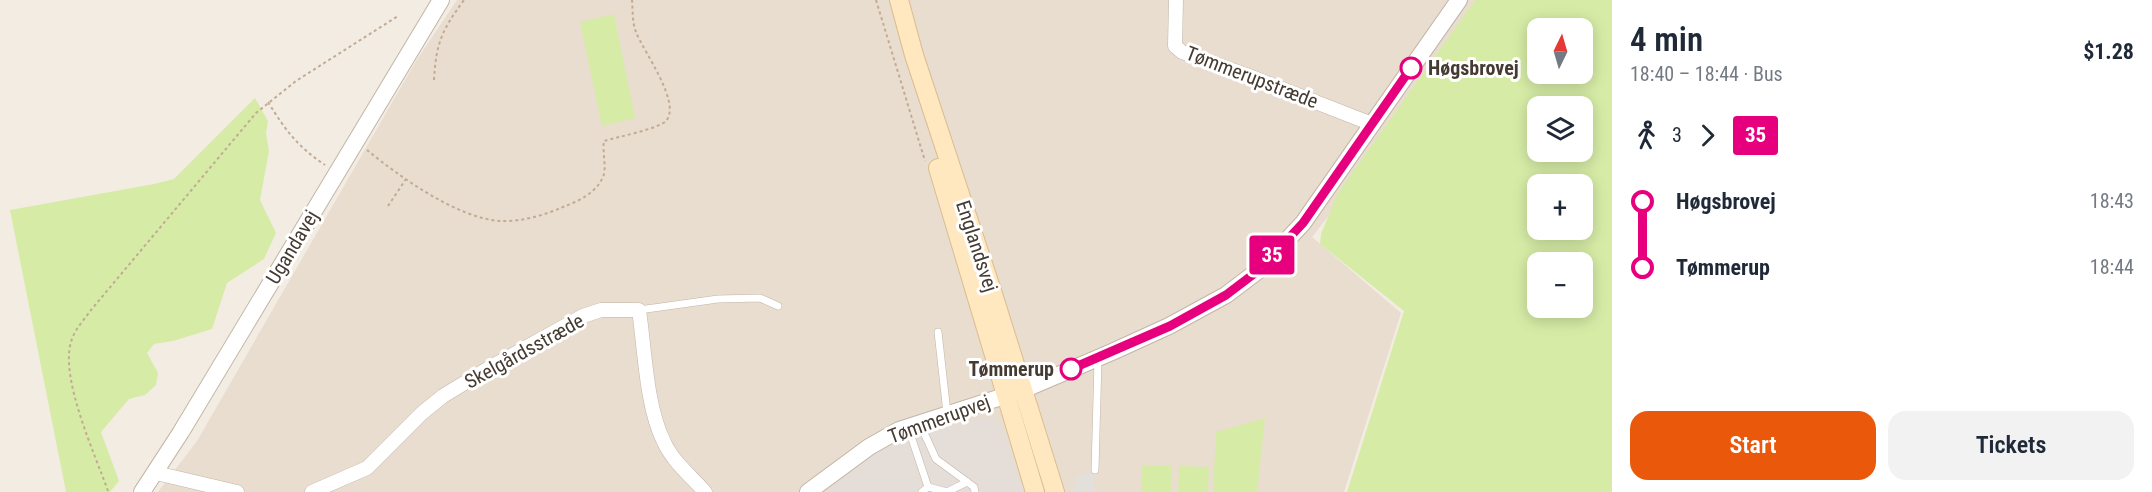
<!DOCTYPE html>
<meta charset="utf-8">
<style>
body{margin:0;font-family:"Roboto Condensed",sans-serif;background:#f2f2f3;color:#1f2937;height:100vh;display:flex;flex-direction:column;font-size:22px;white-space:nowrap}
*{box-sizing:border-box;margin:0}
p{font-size:20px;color:#747a83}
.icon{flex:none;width:33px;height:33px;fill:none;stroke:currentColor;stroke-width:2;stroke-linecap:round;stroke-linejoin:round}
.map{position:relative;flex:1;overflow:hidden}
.drawer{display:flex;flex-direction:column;background:#fff;width:540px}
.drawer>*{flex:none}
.badge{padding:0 12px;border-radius:4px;font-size:21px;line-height:39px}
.needle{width:39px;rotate:5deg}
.buttons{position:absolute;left:1527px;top:18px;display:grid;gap:12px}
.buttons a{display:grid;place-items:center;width:66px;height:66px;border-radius:12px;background:#fff;box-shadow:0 3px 15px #0003;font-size:30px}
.map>.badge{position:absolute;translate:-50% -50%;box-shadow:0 0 0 3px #fff}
.legs{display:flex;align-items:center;gap:9px;height:66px;padding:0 18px;font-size:20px}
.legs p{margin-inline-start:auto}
.headline{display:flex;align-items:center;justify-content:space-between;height:102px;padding:0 18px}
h1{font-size:33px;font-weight:600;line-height:45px}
.cta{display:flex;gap:12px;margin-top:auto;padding:12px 18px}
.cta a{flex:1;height:69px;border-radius:18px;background:#ea580c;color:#fff;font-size:24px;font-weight:600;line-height:69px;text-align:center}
.cta a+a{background:#f2f2f3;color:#1f2937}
ul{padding:0 18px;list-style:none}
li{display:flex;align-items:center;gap:21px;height:66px;font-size:22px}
li i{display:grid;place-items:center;width:9px;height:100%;margin:0 8px;background:currentColor}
li i::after{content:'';width:15px;height:15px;margin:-8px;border:4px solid;border-radius:50%;background:#fff}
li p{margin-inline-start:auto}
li:first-child i{background:linear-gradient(#0000 50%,currentColor 0)}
li:last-child i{background:linear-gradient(currentColor 50%,#0000 0)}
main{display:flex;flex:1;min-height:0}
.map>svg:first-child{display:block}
.residential{fill:#e8ddcf}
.industrial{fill:#e5ddd7}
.green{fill:#d6eca6;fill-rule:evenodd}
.parking{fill:#e3dfdb}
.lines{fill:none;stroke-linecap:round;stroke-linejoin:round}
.service-casing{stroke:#c2b5a7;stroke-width:8}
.minor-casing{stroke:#c2b5a7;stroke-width:15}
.tertiary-casing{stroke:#c2b5a7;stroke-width:18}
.secondary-casing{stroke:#dabd8f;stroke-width:20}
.path{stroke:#c2ab94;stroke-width:2;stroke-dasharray:3 3;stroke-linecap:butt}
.service{stroke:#fff;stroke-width:7}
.minor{stroke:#fff;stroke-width:14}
.tertiary{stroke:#fff;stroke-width:16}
.secondary{stroke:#ffe7c0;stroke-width:18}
.line-1-casing{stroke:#fff;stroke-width:14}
.line-1{stroke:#e6007e;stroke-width:9}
.stop-1-dot{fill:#fff;stroke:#e6007e;stroke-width:3}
.labels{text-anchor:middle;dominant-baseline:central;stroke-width:6;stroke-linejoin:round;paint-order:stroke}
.stop-label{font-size:20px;font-weight:bold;fill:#453b32;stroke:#fff;text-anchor:start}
.street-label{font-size:20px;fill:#453b32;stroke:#fff}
</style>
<main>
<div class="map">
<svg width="1612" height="492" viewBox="0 0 1612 492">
<rect width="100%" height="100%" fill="#f3ece2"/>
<path class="residential" d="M457,0H1481L1338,204L1312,237L1401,313L1344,492H158L197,441L416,61Z"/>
<path class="industrial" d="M979,417L996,418L1004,430L1024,492H827L874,453L900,442Z"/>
<g class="green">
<path d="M1475,0H1612V492H1347L1404,311L1320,244L1321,234L1338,193ZM1538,28H1582V74H1538ZM1538,106H1582V152H1538ZM1582,184V230H1538V184ZM1582,262V308H1538V262Z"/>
<path d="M614,14L635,118L602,126L580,22Z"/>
<path d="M255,98L268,121L266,133L269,151L260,200L276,233L264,259L227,283L212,329L173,341L154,344L147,353L158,373L156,385L145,395L129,399L101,432L119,481L110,492H66L10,210L154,184L174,179Z"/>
<path d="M1265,418L1257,492H1213L1216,432Z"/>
<path d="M1142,465L1172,466L1171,492H1141Z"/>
<path d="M1179,466L1209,467L1208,492H1178Z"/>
</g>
<path class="parking" d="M1095,470L1093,492H1074L1075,476Z"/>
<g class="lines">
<g class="service-casing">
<g id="service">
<path d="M639,310L718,299L760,298L778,306"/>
<path d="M938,332L947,413"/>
<path d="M920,424L936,459L974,487L975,492"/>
<path d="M908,427L928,487L922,492"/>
<path d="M1095,470L1098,360"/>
<path d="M928,487L947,492"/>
<path d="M947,492L967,482"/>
</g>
</g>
<g class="minor-casing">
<g id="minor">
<path d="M1176,0L1175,46L1182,52L1249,76L1372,124"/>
<path d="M156,473L237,492"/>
<path d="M312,492L367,468L422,413L443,396L489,368L583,316L601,310H639C645,351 646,406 664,442C673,462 691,476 705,492"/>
</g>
</g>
<g class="tertiary-casing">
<g id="tertiary">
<path d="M142,492L181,432L441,0"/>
<path d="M808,492L869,447L899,430L1023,390L1112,352L1169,326L1226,295L1259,270L1303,223L1459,0"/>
</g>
</g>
<g class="secondary-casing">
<g id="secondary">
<path d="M899,0L914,55L993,294L1055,492"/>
<path d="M938,168L1035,492"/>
</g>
</g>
<g class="path">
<path d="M876,0L925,161"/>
<path d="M434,80C436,43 442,30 464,0"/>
<path d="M268,102C286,131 297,146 325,165"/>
<path d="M367,150C400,177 457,218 500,221C521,222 545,215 563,207C579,201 596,193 603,177C607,168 602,152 604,141C617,137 658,129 666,121C682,103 643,51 636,32C632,22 633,11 632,0"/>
<path d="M388,206L406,179"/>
<path d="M108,491C95,454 60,379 71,342C74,330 84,320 91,310L256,113L296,81L398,16"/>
</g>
<use href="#service" class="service"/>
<use href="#minor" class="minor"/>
<use href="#tertiary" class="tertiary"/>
<use href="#secondary" class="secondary"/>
</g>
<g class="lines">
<g class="line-1-casing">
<path id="line-1" d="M1071,369L1170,326L1226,295L1259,270L1303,223L1411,68"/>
</g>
<use href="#line-1" class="line-1"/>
</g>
<g class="stop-1-dot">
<circle cx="1411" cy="68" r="10"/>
<circle cx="1071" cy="369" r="10"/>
</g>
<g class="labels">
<g class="stop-label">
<text x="1428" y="68">Høgsbrovej</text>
<text x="1054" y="369" text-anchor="end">Tømmerup</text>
</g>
<g class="street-label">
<text transform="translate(1252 77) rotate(21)">Tømmerupstræde</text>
<text transform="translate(977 246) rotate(72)">Englandsvej</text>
<text transform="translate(292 247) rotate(-59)">Ugandavej</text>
<text transform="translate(524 351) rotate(-29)">Skelgårdsstræde</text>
<text transform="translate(939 419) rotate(-20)">Tømmerupvej</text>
</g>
</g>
</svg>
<div class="buttons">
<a><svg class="needle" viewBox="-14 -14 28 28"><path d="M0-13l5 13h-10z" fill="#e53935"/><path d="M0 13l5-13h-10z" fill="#747a83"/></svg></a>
<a><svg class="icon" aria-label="layers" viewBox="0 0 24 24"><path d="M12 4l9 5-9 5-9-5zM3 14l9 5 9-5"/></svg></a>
<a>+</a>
<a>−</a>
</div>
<b class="badge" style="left:1272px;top:255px;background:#e6007e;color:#fff">35</b>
</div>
<section class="drawer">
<div class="headline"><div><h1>4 min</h1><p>18:40 – 18:44 · Bus</p></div><b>$1.28</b></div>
<div class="legs"><svg class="icon" aria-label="walk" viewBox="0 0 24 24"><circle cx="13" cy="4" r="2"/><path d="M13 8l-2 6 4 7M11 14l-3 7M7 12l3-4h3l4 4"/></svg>3<svg class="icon" aria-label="forward" viewBox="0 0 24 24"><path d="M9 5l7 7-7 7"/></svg><b class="badge" style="background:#e6007e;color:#fff">35</b></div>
<ul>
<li><i style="color:#e6007e"></i><b>Høgsbrovej</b><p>18:43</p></li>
<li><i style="color:#e6007e"></i><b>Tømmerup</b><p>18:44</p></li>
</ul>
<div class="cta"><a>Start</a><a>Tickets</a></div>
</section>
</main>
